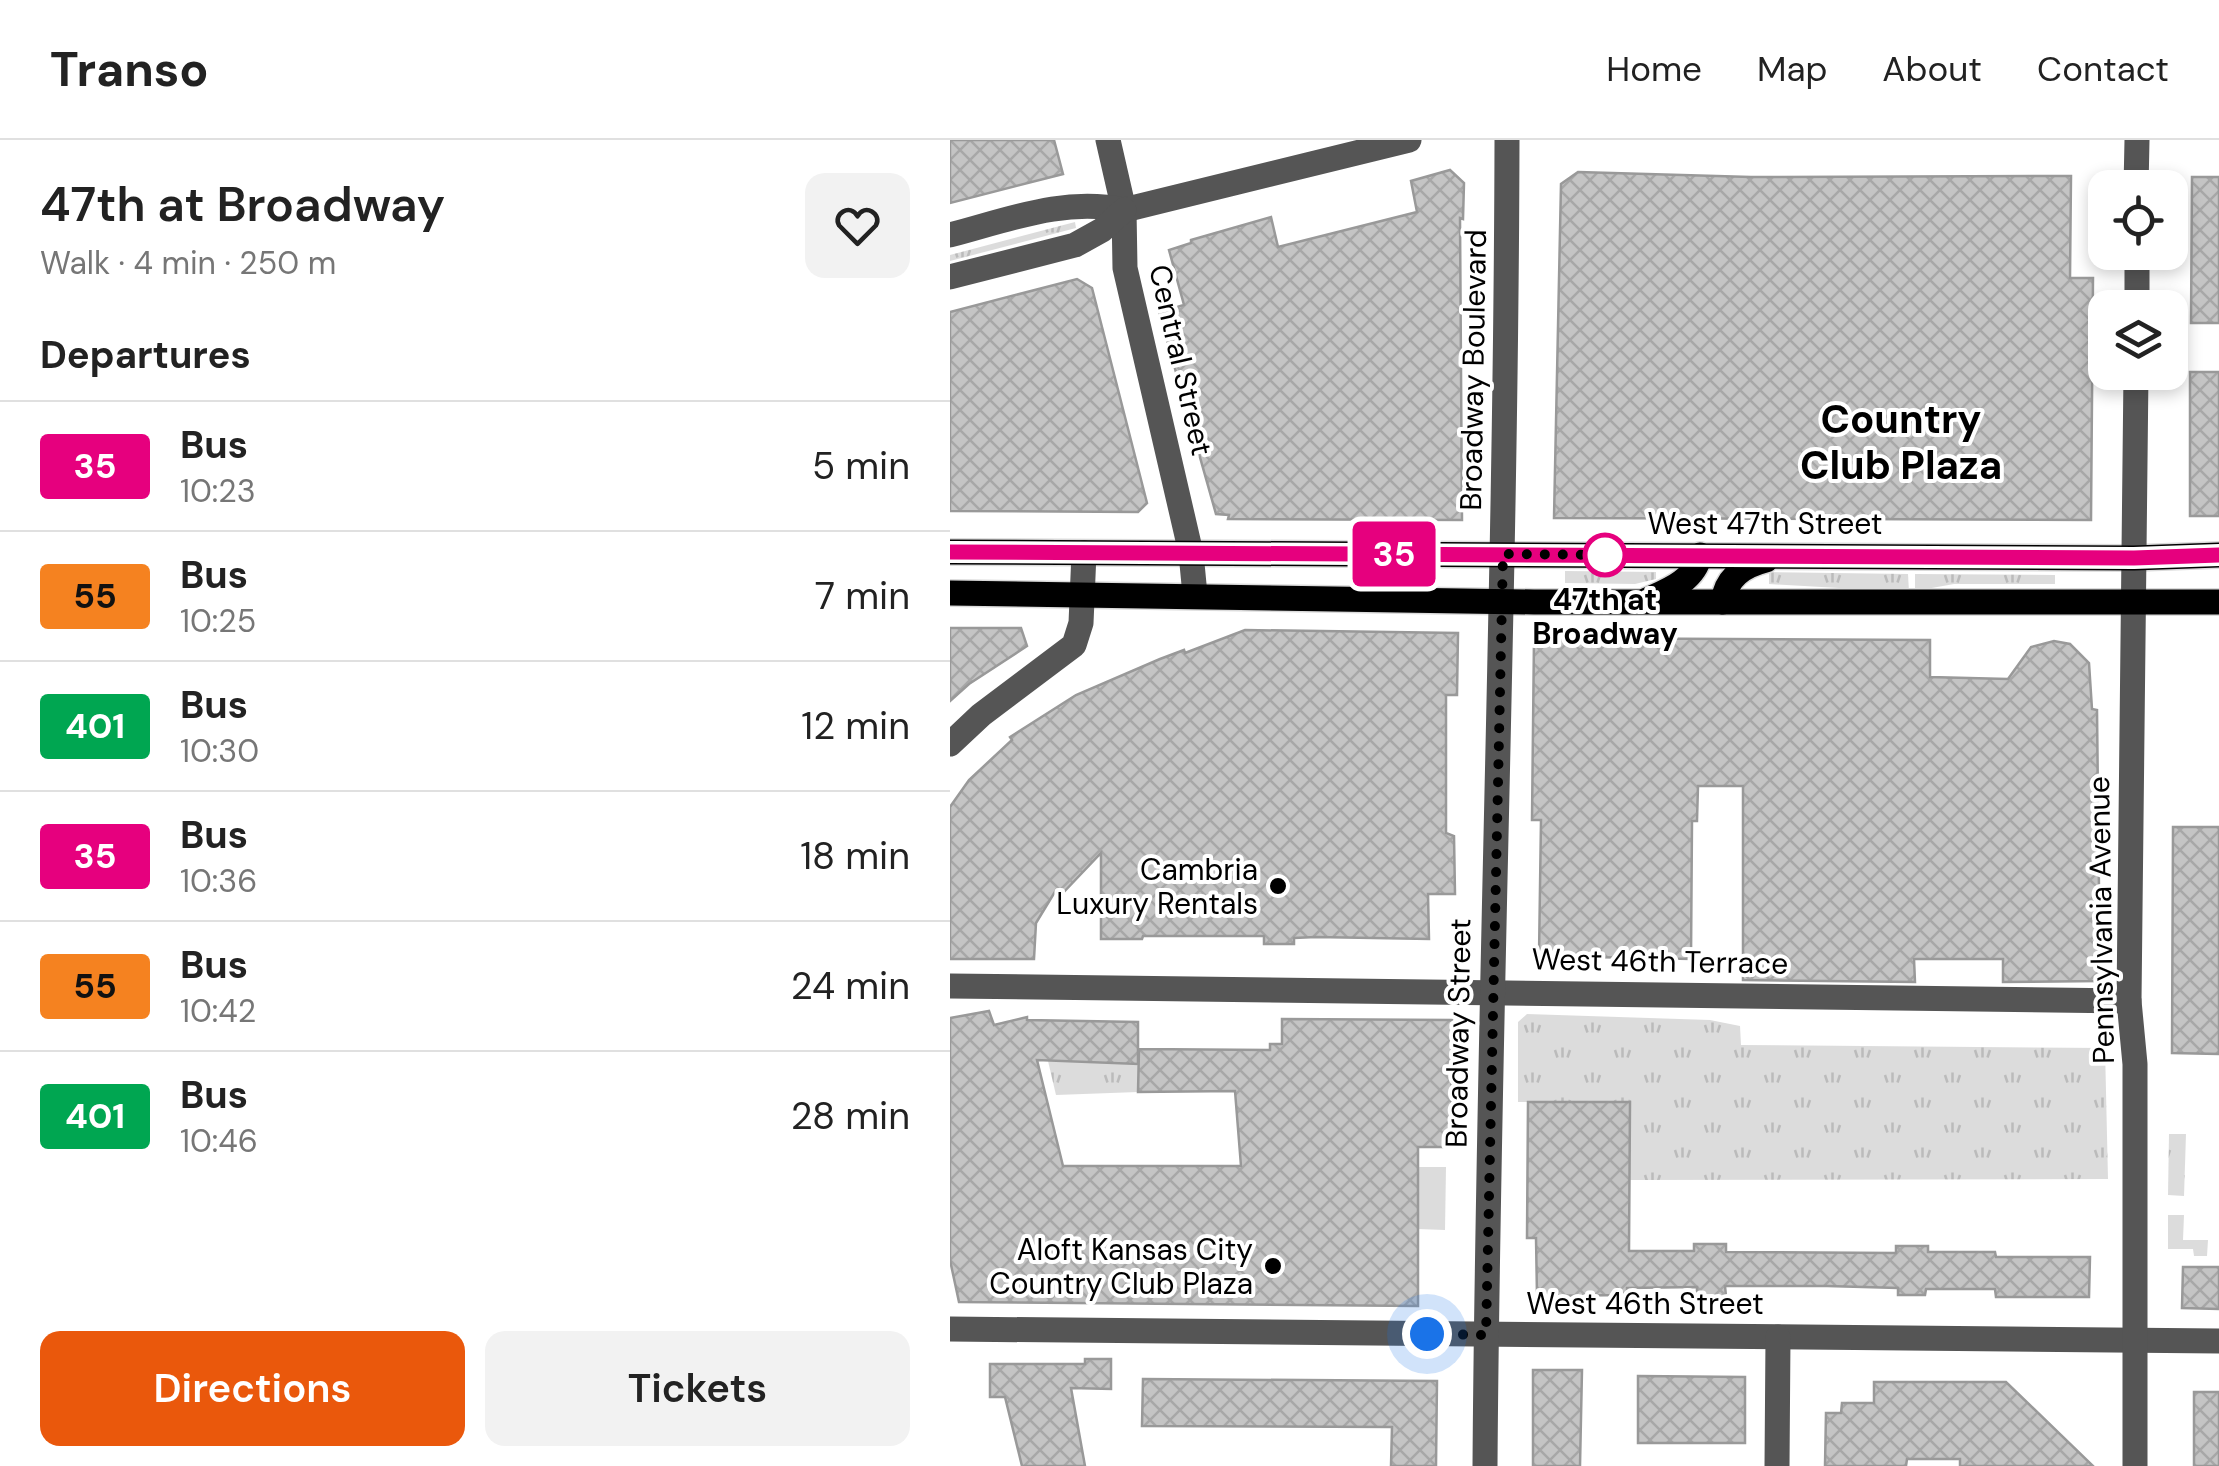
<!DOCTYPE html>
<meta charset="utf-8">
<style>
body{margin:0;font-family:"DM Sans",sans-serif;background:#f2f2f2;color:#222;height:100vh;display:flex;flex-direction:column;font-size:38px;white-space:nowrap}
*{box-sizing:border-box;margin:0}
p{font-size:32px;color:#767676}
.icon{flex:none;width:55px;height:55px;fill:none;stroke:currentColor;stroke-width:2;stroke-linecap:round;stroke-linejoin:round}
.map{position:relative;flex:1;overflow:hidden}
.details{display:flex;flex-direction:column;background:#fff;width:950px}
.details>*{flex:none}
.badge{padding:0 20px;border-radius:8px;font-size:35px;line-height:65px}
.fabs{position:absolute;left:1138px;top:30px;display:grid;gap:20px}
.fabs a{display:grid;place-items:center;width:100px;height:100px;border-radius:20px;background:#fff;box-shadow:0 5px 15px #0003;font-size:50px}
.you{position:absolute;width:50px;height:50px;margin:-25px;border:8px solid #fff;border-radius:50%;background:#1a73e8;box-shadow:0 0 0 15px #1a73e833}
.map>.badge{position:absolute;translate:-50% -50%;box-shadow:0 0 0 5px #fff}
h2{padding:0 40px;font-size:38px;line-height:90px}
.round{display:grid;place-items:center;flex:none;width:105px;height:105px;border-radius:20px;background:#f2f2f2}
.summary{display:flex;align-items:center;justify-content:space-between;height:170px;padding:0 40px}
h1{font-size:48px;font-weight:600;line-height:75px}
.action{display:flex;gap:20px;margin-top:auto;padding:20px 40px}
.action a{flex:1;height:115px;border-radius:20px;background:#ea580c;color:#fff;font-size:40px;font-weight:600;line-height:115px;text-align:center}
.action a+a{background:#f2f2f2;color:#222}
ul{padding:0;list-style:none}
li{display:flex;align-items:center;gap:30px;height:130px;padding:0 40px;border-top:2px solid #e0e0e0}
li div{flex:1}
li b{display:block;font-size:38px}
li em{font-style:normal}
li .badge{min-width:110px;font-weight:700;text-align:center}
header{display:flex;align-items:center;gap:60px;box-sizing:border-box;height:140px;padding:0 50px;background:#fff;border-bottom:2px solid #e0e0e0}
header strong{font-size:48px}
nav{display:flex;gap:55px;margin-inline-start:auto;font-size:35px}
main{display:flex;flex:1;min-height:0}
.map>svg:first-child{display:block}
.grass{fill:url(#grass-tufts)}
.garden{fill:#dcdcdc}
.building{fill:url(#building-cross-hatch);stroke:#999;stroke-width:2.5}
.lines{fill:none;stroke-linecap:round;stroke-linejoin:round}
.major-casing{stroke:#dbdbdb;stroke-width:28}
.minor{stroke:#555;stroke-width:25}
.major{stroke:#000;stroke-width:25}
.line-casing{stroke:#fff;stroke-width:22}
.line{stroke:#e6007e;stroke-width:15}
.walk{stroke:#000;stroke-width:10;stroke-dasharray:0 18}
.stop-dot{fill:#fff;stroke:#e6007e;stroke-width:5}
.poi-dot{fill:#000;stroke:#fff;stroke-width:4}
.labels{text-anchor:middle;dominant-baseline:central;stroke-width:8;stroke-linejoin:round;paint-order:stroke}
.street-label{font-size:30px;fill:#000;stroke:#fff}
.stop-label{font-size:30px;font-weight:bold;fill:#000;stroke:#fff}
.poi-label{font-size:30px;fill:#000;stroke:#fff;text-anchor:end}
.district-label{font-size:40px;font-weight:bold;fill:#000;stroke:#fff}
</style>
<header>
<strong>Transo</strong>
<nav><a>Home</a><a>Map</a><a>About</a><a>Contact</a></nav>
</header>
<main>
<section class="details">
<div class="summary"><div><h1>47th at Broadway</h1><p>Walk · 4 min · 250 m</p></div><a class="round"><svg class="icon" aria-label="heart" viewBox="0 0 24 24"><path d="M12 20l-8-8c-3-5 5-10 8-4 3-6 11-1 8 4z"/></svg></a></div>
<h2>Departures</h2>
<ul>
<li><span class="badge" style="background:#e6007e;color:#fff">35</span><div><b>Bus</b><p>10:23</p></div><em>5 min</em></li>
<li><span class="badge" style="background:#f58220;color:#111">55</span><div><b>Bus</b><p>10:25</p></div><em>7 min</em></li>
<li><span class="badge" style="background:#00a651;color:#fff">401</span><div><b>Bus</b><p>10:30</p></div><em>12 min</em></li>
<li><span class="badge" style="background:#e6007e;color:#fff">35</span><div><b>Bus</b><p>10:36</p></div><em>18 min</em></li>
<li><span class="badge" style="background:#f58220;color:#111">55</span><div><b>Bus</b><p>10:42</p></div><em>24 min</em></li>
<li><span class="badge" style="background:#00a651;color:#fff">401</span><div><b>Bus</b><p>10:46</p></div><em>28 min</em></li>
</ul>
<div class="action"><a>Directions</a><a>Tickets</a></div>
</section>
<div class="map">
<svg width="1269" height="1326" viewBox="0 0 1269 1326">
<defs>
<pattern id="grass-tufts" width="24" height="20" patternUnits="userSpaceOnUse" patternTransform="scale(2.5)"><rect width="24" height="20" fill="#dcdcdc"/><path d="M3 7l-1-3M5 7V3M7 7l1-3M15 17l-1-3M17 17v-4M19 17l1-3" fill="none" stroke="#bbb"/></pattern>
<pattern id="building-cross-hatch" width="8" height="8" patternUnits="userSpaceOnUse" patternTransform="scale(2.5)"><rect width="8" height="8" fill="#c4c4c4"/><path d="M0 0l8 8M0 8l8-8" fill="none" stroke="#a7a7a7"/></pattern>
</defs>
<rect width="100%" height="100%" fill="#fff"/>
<g class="grass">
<path d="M125,82L126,88L0,121V115Z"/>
<path d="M615,431L706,432V439L685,444L615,443Z"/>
<path d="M819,432L958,434L959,452L819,444Z"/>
<path d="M965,434L1105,435V444H1004L965,451Z"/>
<path d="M577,874L760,880L790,886L791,905L1155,908L1158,1039L680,1040V962H568V882Z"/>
<path d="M98,921L189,924L188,952L106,955Z"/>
<path d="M1219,994H1236L1234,1056L1218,1055Z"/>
<path d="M1218,1075H1234L1233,1100H1258L1257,1116H1244L1243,1109H1218Z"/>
</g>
<path class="garden" d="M468,1027H496L495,1090L468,1089Z"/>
<g class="building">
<path d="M0,0H104L113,34L0,63Z"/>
<path d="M500,30L514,43L513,79L510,78L512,380L278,379L279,375L266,374L209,172L234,165L219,110L241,103V100L321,77L328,107L467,72L461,41Z"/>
<path d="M628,32L801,37L1121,36L1120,138H1143L1141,380L604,378L611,44Z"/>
<path d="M1242,37H1269V183H1241Z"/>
<path d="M127,139L142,148L197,363L188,372L0,371V172Z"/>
<rect x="1240" y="232" width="29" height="144"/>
<path d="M0,488H71L77,506L19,544L0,561Z"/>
<path d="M295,490L508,493L507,555H496V693L504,696L505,754H478L479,799L366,797L344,798V804H314V796H193L192,799H151V713L112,754L106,750L86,783L84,819H0V667L19,640L62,600L60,597L126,555L210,519L234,510L235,513Z"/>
<path d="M584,498L980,500V537L1058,539L1081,507L1104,501L1120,504L1139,523L1142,569L1147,570L1150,841L1053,842V819H964L965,842L793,840V646H748L747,681H742L741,819L589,816L591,680H582Z"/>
<path d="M1223,687H1269V914L1222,913Z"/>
<path d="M39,871L44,885L77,877V880L188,882V924L87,920L113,1026H291L285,951L188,952L189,909L320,910V904H332V879L502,880L501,1007H468V1166L9,1162L0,1120V878Z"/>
<path d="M578,962H680L679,1111H744V1104H776V1112L946,1113V1106H978V1112H1045L1046,1117H1140L1139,1157H1046L1045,1149H976L975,1155H948V1148L877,1146H775L776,1156H747V1147L677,1148V1155L587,1156L586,1098H577Z"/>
<path d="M1233,1127H1269V1169L1232,1168Z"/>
<path d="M135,1219H161V1249L121,1248L135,1326H72L55,1257H40V1224H135Z"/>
<path d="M583,1230H632L630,1326H583Z"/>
<path d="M688,1236L795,1237V1303H688Z"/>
<path d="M193,1239L487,1241L486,1326H441L442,1287L192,1286Z"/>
<path d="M924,1242H1056L1143,1326H1010V1319H957L956,1326H875L876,1273H891L892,1263H924Z"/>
<rect x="1244" y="1252" width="25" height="74"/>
</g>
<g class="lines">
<g class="major-casing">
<g id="major">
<path d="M0,412L1184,418L1269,415"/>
<path d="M0,453L584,462H1269"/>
<path d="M697,460C719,450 744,441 750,415"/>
<path d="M773,462C776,437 793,426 816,420"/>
</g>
</g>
<g class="minor">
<path d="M158,0L174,70L175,128L241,413L245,455"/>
<path d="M1186,48L1187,0"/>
<path d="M0,95C58,80 114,57 174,70L459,0"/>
<path d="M1187,112V168"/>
<path d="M0,137L125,105L152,90L174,70"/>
<path d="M0,604L31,575L124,505L131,483L134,413"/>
<path d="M0,846L1179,861"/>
<path d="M0,1189L1269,1201"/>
<path d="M535,1326C538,884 556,442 557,0"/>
<path d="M827,1326L828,1197"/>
<path d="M1185,1326V924L1179,861L1186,232"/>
</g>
<use href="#major" class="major"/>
</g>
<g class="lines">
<g class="line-casing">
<path id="line" d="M0,412L1184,418L1269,415"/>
</g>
<use href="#line" class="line"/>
<path class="walk" d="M477,1194L536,1195L553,414L664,415H655"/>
</g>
<circle class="stop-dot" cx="655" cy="415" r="20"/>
<g class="poi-dot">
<circle cx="328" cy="746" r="10"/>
<circle cx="323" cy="1126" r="10"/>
</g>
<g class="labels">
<g class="street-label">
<text transform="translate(231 220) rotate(77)">Central Street</text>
<text transform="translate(523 230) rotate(-89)">Broadway Boulevard</text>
<text x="815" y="383">West 47th Street</text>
<text transform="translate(1151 780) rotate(-91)">Pennsylvania Avenue</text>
<text transform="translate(710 821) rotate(1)">West 46th Terrace</text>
<text transform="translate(508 893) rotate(-89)">Broadway Street</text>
<text x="695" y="1163">West 46th Street</text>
</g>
<g class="stop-label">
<text x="655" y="459">47th at<tspan x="655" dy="34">Broadway</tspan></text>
</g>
<g class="poi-label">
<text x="308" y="729">Cambria<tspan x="308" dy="34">Luxury Rentals</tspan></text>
<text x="303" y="1109">Aloft Kansas City<tspan x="303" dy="34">Country Club Plaza</tspan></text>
</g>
<g class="district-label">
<text x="951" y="279">Country<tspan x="951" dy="46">Club Plaza</tspan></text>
</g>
</g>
</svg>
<div class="fabs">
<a><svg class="icon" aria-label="locate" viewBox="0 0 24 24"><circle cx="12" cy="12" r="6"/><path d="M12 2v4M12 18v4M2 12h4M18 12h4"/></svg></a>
<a><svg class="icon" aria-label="layers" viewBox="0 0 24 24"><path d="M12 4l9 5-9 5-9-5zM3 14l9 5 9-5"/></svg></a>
</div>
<div class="you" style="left:477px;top:1194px"></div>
<b class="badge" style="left:444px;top:414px;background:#e6007e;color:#fff">35</b>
</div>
</main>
